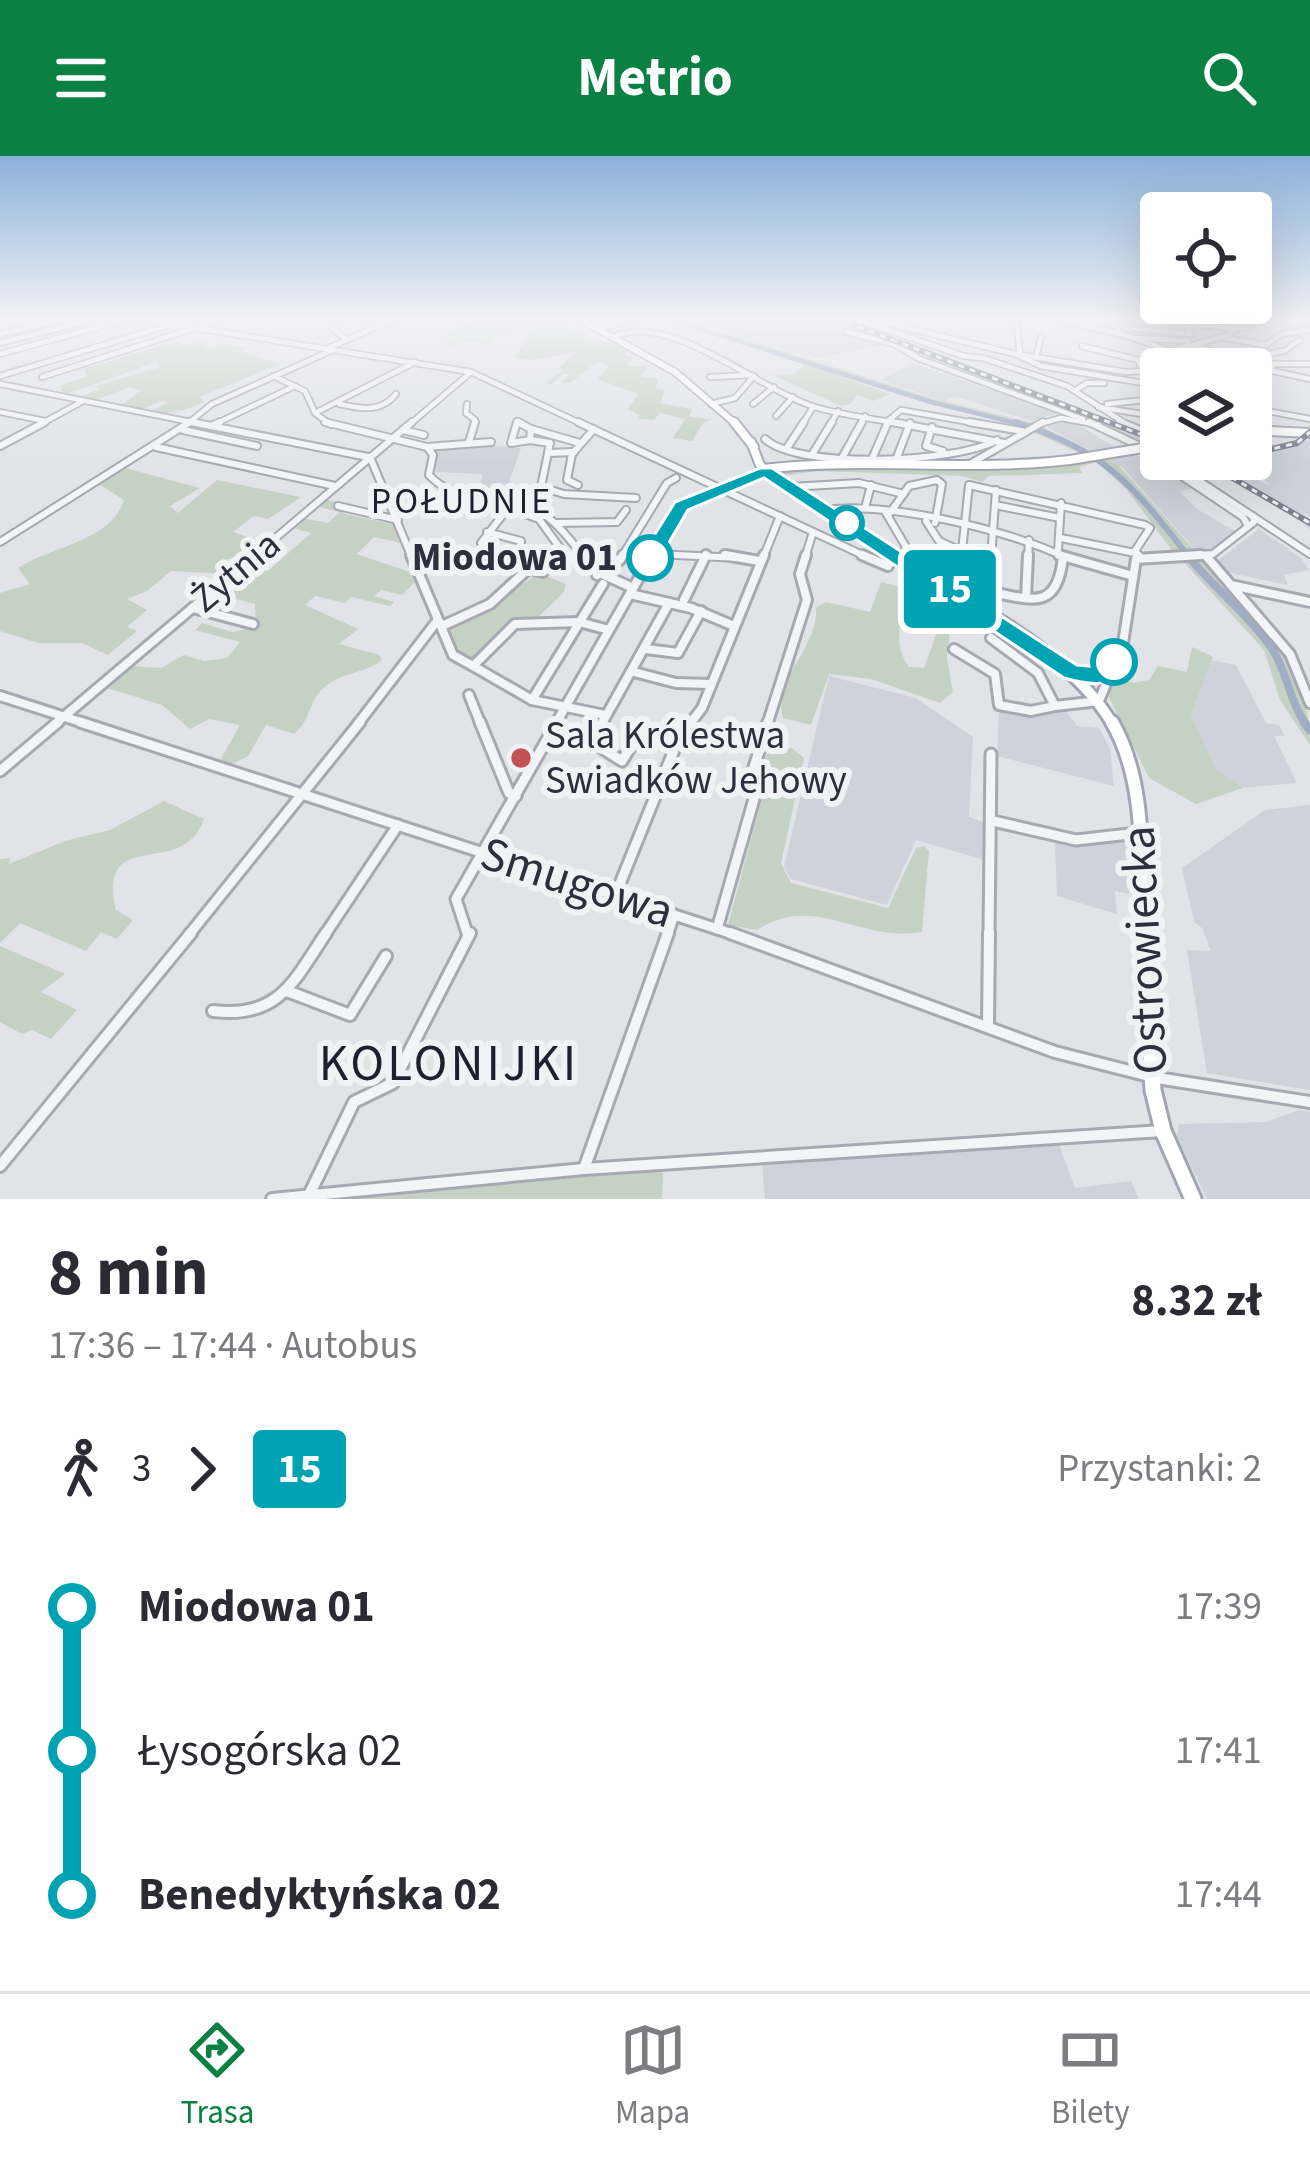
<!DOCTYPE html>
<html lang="pl">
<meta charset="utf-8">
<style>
body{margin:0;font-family:"Source Sans 3",sans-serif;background:#f2f2f3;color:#2b2b33;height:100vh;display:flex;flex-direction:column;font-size:45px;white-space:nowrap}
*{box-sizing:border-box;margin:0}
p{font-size:39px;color:#7c7c81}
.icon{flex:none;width:66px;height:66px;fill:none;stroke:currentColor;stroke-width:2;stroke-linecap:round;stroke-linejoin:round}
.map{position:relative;height:1043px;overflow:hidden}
.sheet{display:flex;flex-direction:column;background:#fff;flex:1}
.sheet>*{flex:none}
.badge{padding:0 24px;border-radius:9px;font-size:42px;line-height:78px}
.buttons{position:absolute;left:1140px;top:36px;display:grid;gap:24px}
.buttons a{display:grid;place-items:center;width:132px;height:132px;border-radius:12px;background:#fff;box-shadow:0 12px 48px #0002;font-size:60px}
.map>.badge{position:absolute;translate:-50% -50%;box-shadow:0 0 0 6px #fff}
.legs{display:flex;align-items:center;gap:18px;height:132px;padding:0 48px;font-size:39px}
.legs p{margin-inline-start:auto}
.headline{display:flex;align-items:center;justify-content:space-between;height:204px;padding:0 48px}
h1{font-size:66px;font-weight:700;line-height:90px}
ul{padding:0 48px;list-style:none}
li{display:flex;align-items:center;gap:42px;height:144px;font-size:45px}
li i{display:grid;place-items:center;width:18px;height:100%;margin:0 15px;background:currentColor}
li i::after{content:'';width:30px;height:30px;margin:-15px;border:9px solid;border-radius:50%;background:#fff}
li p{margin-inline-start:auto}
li:first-child i{background:linear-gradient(#0000 50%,currentColor 0)}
li:last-child i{background:linear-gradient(currentColor 50%,#0000 0)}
header{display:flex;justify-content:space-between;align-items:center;height:156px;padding:0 48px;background:#0b8043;color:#fff;font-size:54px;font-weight:700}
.tab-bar{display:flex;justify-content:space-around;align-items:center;height:168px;border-top:3px solid #e1e1e2;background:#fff;font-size:33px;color:#7c7c81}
.tab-bar a{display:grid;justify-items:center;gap:6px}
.tab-bar .current{color:#0b8043}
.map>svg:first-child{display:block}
.built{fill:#cfd2da}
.green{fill:#c5d1c3}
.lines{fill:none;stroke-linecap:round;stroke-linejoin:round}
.river-far3{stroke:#a0adc5;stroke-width:4.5}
.river-far2{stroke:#a0adc5;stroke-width:6}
.river-far1{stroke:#a0adc5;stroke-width:8}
.river{stroke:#a0adc5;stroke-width:9}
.minor-far4-casing{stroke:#a7a9b2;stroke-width:8}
.minor-far3-casing{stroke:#a7a9b2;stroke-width:10}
.minor-far2-casing{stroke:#a7a9b2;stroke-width:14}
.minor-far1-casing{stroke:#a7a9b2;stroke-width:15}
.minor-casing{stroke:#a7a9b2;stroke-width:16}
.major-far4-casing{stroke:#a2a6b3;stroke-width:9}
.major-far3-casing{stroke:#a2a6b3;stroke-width:12}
.major-far2-casing{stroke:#a2a6b3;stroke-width:16}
.major-far1-casing{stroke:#a2a6b3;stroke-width:18}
.major-casing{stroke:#a2a6b3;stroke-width:21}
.minor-far4{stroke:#f3f4f7;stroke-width:4.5}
.minor-far3{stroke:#f3f4f7;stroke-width:6}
.minor-far2{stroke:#f3f4f7;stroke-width:8}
.minor-far1{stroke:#f3f4f7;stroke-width:9}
.minor{stroke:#f3f4f7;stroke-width:10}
.major-far4{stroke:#fff;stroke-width:6}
.major-far3{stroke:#fff;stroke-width:8}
.major-far2{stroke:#fff;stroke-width:10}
.major-far1{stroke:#fff;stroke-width:12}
.major{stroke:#fff;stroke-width:15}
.rail-casing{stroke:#7c8190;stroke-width:6}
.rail{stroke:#f0f2f6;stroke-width:3;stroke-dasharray:6;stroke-linecap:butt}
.major-bridge-casing{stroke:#a2a6b3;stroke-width:12;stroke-linecap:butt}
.major-bridge{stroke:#fff;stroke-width:8}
.line-1{fill:#00a3b4;stroke:#fff;stroke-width:3}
.stop-1-dot{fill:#fff;stroke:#00a3b4;stroke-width:6}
.poi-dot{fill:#c15354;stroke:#f0f2f6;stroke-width:4.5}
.labels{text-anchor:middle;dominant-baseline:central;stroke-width:12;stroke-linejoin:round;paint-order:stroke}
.far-neighbourhood-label{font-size:36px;letter-spacing:3px;fill:#1d212f;stroke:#f0f2f6}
.stop-label{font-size:39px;font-weight:bold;fill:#2b2f3e;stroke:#f0f2f6;text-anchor:end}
.street-label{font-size:39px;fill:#2b2f3e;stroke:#f0f2f6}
.poi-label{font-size:39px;fill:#2b2f3e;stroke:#f0f2f6;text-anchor:start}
.near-street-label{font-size:48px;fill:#2b2f3e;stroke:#f0f2f6}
.near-neighbourhood-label{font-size:51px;letter-spacing:3px;fill:#1d212f;stroke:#f0f2f6}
</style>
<header><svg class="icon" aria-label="menu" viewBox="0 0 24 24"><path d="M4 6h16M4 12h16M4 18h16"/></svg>Metrio<svg class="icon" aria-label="search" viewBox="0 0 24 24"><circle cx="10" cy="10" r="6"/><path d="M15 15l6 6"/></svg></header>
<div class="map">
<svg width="1310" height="1043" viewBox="0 0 1310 1043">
<rect width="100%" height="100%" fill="#e1e3e8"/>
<g class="built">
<path d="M676,162H802L884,189L815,202Z"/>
<path d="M810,162H846L867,169L1153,281L1138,287L1085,259L935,207L888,184Z"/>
<path d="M912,207L992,234L1065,255L1031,265L955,240L944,245L881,224Z"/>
<path d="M1071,264L1119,294L1151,304L1168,315L1164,317L1168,321H1179L1197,332L1179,335L1197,353L1235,375L1211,395L1197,396L1123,312L1045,270Z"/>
<path d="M1310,283V360L1302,356L1310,363V373L1261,337L1197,303H1209L1271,330L1243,306Z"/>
<path d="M488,289L521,292L505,338L480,335L482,318L436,316L437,293Z"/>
<path d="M1259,373L1301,402L1309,414L1284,419L1288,429L1226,416L1216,406Z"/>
<path d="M1212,504L1236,509L1266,567L1279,569L1285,580H1274L1297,627L1243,632L1215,612L1191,560Z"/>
<path d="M829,520L916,542L973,581L969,661L990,668L988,705L916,684L887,749L791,723L784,711Z"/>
<path d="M1063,551L1077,570L1099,572L1110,592L1114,630L997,600L999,554L1030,561Z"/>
<path d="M1310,649V934L1207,917L1187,794L1211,795L1202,772L1194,766L1182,712L1265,654Z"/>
<path d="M1120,682L1127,684L1129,738L1115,735L1117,758L1057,740L1055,686L1088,688Z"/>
<path d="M1299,954L1310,956V1043H1207L1177,981L1179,968L1266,966Z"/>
<path d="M1059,988L1075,1032L1131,1025L1139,1043H765L762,1008Z"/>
</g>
<g class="green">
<path d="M478,162H559L564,170L628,194L624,198L634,201L627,210H648L641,220L658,223L656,232L665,234L660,247L692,253L689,261L712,263L703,267L692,285L673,282L685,263L660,257L654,264L638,263L640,259L628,253L638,238L597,223L609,210L598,205L570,227L561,226L570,219L564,217L552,228L546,227L563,214L559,212L575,196L534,204L514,202L537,166L526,173L513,169L511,174L520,178L494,177L491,190L467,185L450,191L445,177Z"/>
<path d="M655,162L712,172L931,242L1033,267L1024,272C899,239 779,195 655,162Z"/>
<path d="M200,185L208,189L202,194L221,187L247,192L241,196L281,208L199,241L205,246C186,254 168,260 148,256L168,247L162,245L140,254L120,250L140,235L130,231L93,245L78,242L100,233L95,230L161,211L156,206L63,239L60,230L87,220L84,213L162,189L180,186L183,191Z"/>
<path d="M806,208L890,238L874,245L857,239L851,248L841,250L773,219L793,218Z"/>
<path d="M1039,269L1118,309L1197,397H1174L1127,334L1097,306L1079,311L1082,317L989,320L982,326L963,320L819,315L781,320L778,316L822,309L1009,313L1090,302L1029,274Z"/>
<path d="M125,312L200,332L170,350L178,357L217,324L301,341L268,363L254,360L233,376L265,387L240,401L222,404L231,412L227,418L171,415L147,435L127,443L147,454L127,471L137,475L108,499L82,487H38L0,475V437L30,428L18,412C49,391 112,385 124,344L99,328Z"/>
<path d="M323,343L343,347L337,351L345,358L397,369L405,388L374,381L357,398L413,417L417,424L402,439L381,434L374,440L394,446L390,450L351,441L345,447L315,440L305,449L358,473L339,488L379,499L382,504C366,517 344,516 327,529C307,543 313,563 294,578L266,569L248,600L232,608L220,605L240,569L209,563L190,573L162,549L107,532L131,510L161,512L184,499L204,505L227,502L240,486L195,474L202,467L232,476L256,471L255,448L214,437L248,410L268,415L311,377L290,371L301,362L328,367L340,356L315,350Z"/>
<path d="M1179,401H1200C1252,462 1310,503 1310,589L1280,544L1264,494Z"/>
<path d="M539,417L566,428L564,436L534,465L507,470L475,506L454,497L445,473L472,463Z"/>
<path d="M881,426L908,433C903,463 891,486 909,511L924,512L939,470L950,474L947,502L953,536L940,547L871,523L829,518L811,569L783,562C773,521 819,491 816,452L826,446L870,456Z"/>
<path d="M1192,491L1213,501L1191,560L1216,613L1243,632L1196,648L1149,622L1108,539L1116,518L1133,527L1149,524L1158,510L1187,516Z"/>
<path d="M780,591L792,592L804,602L781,707L791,727L888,752L916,692L924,690L929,695L922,776C860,787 815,736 757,774L728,769L761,646L759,614L767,598Z"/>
<path d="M164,645L204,663C182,726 97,667 116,754L133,764L117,783L101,776L86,795L20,767L0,787V703L10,702L9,708L65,685L110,674Z"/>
<path d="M0,790L65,818L41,836L77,854L51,883L32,874L22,878L0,866Z"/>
<path d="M647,1015L663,1017L662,1043H345Z"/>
</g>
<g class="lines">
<path class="river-far3" d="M665,162L931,246L1024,269"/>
<path class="river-far2" d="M1015,266C1108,296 1131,328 1190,402"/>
<path class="river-far1" d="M1187,399C1213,431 1248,458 1271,491C1288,516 1289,545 1306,569"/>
<path class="river" d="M1304,566L1310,574"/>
<g class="minor-far4-casing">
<g id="minor-far4">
<path d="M135,162L326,193L397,162"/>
<path d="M341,162L332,172L346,183"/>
<path d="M853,162L964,200"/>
<path d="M1054,162L1131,181L1221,213"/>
<path d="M1106,162L1119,174"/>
<path d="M1129,162L1132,172L1191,178L1184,162"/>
<path d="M1148,162L1235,173"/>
<path d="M878,165L1015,198L1041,210L1161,230"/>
<path d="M1287,168L1310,163"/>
<path d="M201,170L228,162"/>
<path d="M602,172L634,162"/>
<path d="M1236,172L1248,171L1252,165L1245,162"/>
<path d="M847,176L894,188L920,203L1083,263"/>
<path d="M0,178L67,162"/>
<path d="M618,179C674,158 761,235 815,251C845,260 877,263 907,269"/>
<path d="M1138,182L1188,185"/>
<path d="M1225,182L1266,189L1282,178L1310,174"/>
<path d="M0,187L98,162"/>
<path d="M1187,189L1270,208H1310"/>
<path d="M1082,190L1138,204"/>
<path d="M0,198L132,162"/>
<path d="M1015,198L1020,197L1016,162"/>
<path d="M1268,198L1284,195L1300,184"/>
<path d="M1022,199L1126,216L1143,215L1138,204"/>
<path d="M963,200L983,202L1067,230L1128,269"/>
<path d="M1036,201L1041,181"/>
<path d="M1138,204L1229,179L1240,162"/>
<path d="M1162,205L1169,203"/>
<path d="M1270,208L1273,215L1310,223"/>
<path d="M0,220L193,162"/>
<path d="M273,220L305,235L315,257L331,269"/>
<path d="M42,221L195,172"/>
<path d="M710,221L751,219"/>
<path d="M0,228L206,269"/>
<path d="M1076,234L1087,227H1104"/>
<path d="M339,248C361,253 381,257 396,238"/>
<path d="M467,248L466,257L475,264L474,269"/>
<path d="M711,248L735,242L754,220"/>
<path d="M753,248L774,231"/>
<path d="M1107,248L1144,244"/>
<path d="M1098,251L1161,261"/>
<path d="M1251,252L1310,263"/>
<path d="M0,256L45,265"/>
<path d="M315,257L415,206"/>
<path d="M776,260L793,241"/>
<path d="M889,264L901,254L986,269"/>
<path d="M39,269L83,245"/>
<path d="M186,269L212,248L333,194L471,216L584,269"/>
<path d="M213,269L295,230"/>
<path d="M409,269L470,217"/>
<path d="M516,269L517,265L524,269"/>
<path d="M802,269L813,251"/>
<path d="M830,269L838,255"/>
<path d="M860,269L865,260"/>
<path d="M887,269L889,264"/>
<path d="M1036,269L1061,262L1099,269"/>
</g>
</g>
<g class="minor-far3-casing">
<g id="minor-far3">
<path d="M191,266L368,301"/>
<path d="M325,266L427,291L433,299L429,319C455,348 495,338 528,350C554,360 568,382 585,402"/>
<path d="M517,266L511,287L530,284"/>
<path d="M518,266L531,273L530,284"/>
<path d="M578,266L869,402"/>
<path d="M892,266L1004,287"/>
<path d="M969,266L1022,275"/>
<path d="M1089,266L1161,300"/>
<path d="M1120,266L1158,281"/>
<path d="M211,270L220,266"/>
<path d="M932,271L926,290L943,295"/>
<path d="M531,273L580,287"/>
<path d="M183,274L257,290"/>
<path d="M403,274L424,279"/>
<path d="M765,283C799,314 957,307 997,284"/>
<path d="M469,286L475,266"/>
<path d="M0,290L45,266"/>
<path d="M1145,290L1156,284L1161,271"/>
<path d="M156,291L335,330"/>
<path d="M427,291L491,286"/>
<path d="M787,292L804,266"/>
<path d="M548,297L574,296"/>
<path d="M813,297L832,266"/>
<path d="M1152,300L1243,361L1248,370"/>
<path d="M370,301L412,402"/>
<path d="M842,302L862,266"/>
<path d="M872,303L888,266"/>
<path d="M1166,303L1310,398"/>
<path d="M896,304L910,267"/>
<path d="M968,309L1043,266"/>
<path d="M578,329L567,324L572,298L594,273"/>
<path d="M541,331L564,338L636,342"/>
<path d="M790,331L859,327L904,338"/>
<path d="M473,345L508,352"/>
<path d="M518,346L541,331L550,287L530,284"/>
<path d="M995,349L1060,362"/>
<path d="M338,350L398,364"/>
<path d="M508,352L539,363L560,392L553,402"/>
<path d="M508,352L512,347"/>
<path d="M865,352L871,329"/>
<path d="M826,354C886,345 1011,374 1066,402"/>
<path d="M886,357L906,391L902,401"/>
<path d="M890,357L909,330L937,324L942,328L935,367"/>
<path d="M926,365L939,385L976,402"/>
<path d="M556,367L617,366L626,354"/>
<path d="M487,376L521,385L520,396L532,402"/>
<path d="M1061,382L1135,397"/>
<path d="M0,386L190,266"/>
<path d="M962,395L969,329L1145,369L1150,372L1135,395L1140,400"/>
<path d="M1058,395L1061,347"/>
<path d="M905,397L930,402"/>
<path d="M654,398L741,402"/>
<path d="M252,402L412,266"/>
<path d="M492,402L481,387L508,352"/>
<path d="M621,402L667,327L676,322"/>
<path d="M651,402L678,354L765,316"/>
<path d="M763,402L780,360"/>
<path d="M805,402L813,376"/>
<path d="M991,402L996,334"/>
<path d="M1028,402L1029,384"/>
<path d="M1155,402L1213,398L1254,366L1253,360"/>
</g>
</g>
<g class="minor-far2-casing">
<g id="minor-far2">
<path d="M411,399L453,499L473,510"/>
<path d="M490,399L494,404L543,416L555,399"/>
<path d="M582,399L600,417L633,432"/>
<path d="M725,399L759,405"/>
<path d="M862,399L888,410L894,399"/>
<path d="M914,399L961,418"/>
<path d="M970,399L990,408"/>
<path d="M1059,399L1133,420"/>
<path d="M1206,400L1290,498L1310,547"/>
<path d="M525,412L532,402L526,399"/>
<path d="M597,419L609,403L620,404L623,399"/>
<path d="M1231,429L1310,446"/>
<path d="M988,435C1032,444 1057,456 1063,401"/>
<path d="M630,438L691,452L734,470"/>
<path d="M1026,442L1028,399"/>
<path d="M684,444L706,399"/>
<path d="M193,452L253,468"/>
<path d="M979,452L988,435L991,399"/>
<path d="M442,470L490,448L528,413"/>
<path d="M991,482L1038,517L1055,550L1099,545L1123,487L1136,403L1201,399"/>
<path d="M646,493L678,497L701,455"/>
<path d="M954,493L995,518L999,549L1031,555L1055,550"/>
<path d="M634,516L676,527L711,528"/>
<path d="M1075,518L1107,519"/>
<path d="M469,539L481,569"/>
<path d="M0,540L90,569"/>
<path d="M532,544L603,428"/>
<path d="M605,559L532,544L473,510L515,468L579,466L609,474"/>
<path d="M54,569L255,399"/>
<path d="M357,569L437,465"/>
<path d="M555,569L652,399"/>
<path d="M601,569L669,447"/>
<path d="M689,569L702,552L764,399"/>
<path d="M767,569L807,444L800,418L806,399"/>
</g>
</g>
<g class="minor-far1-casing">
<g id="minor-far1">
<path d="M80,566L739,780"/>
<path d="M480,566L509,637L516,640"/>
<path d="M603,566L592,586L622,605L633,587"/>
<path d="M0,615L58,566"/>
<path d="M993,665L1076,684L1138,677"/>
<path d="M615,740L678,584L691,566"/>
<path d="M717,773L754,643L751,621L768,566"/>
<path d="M188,780L360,566"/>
<path d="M324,780L398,669"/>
<path d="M468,780L456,743L557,566"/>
<path d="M667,780L674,759"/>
<path d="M989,780L991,598"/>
</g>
</g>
<g class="minor-casing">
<g id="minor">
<path d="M730,777L1055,896L1157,922L1310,946"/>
<path d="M287,835L350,859L386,800"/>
<path d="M213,855C279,863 294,825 326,777"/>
<path d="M988,870L989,777"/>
<path d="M0,1010L191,777"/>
<path d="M584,1013L668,777"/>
<path d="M309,1039L354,946L393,927L470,777"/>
<path d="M272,1043L584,1013L1162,975"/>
</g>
</g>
<g class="major-far4-casing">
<path id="major-far4" d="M578,162L675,216L737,269"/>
</g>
<g class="major-far3-casing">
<g id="major-far3">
<path d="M734,266L754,291"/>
<path d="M1251,274L1310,277"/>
<path d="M751,286L760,309L774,323L897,402"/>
<path d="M763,313C865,301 968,316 1070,304"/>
</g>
</g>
<g class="major-far2-casing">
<path id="major-far2" d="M892,399C964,445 1070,494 1113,569"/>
</g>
<g class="major-far1-casing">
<path id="major-far1" d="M1112,566C1148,628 1140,710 1144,780"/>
</g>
<g class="major-casing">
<path id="major" d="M1144,777L1153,934L1163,975L1193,1043"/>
</g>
<use href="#minor-far4" class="minor-far4"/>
<use href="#minor-far3" class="minor-far3"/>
<use href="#minor-far2" class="minor-far2"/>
<use href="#minor-far1" class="minor-far1"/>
<use href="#minor" class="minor"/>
<use href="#major-far4" class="major-far4"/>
<use href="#major-far3" class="major-far3"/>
<use href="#major-far2" class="major-far2"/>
<use href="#major-far1" class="major-far1"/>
<use href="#major" class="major"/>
<g class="rail-casing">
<g id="rail">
<path d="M835,162L1161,286"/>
<path d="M1251,298L1297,287L1310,276"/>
<path d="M1200,303L1310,367"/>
</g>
</g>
<use href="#rail" class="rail"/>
<g class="major-bridge-casing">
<path id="major-bridge" d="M1070,304L1161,289"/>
</g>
<use href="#major-bridge" class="major-bridge"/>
</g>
<linearGradient id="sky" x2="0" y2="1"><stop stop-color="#8bb1da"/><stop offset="0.53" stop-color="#f2f2f5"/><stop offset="1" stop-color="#f2f2f5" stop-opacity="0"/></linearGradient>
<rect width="1310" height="308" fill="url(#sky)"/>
<path class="line-1" d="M760,312H772L1077,509L1098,511L1114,498L1126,506C1109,533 1093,530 1064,522L764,322L688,354L657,407H643L640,402L675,346Z"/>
<g class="stop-1-dot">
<circle cx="847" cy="367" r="15"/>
<circle cx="650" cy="402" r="21"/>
<circle cx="1114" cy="506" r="21"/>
</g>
<circle class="poi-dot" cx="521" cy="602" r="12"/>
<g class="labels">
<g class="far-neighbourhood-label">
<text x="462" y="345">POŁUDNIE</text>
</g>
<g class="stop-label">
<text x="617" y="402">Miodowa 01</text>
</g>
<g class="street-label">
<text transform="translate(236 416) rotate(-40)">Żytnia</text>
</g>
<g class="poi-label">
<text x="545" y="580">Sala Królestwa<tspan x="545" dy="45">Swiadków Jehowy</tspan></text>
</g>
<g class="near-street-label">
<text transform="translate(577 727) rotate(18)">Smugowa</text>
<text transform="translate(1145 794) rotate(-93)">Ostrowiecka</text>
</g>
<g class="near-neighbourhood-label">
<text x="449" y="908">KOLONIJKI</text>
</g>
</g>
</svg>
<div class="buttons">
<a><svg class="icon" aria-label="locate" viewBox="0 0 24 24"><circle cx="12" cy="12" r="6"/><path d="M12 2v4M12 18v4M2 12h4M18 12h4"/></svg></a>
<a><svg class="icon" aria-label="layers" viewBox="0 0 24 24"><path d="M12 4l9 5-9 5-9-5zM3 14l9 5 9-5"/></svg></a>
</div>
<b class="badge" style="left:950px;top:433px;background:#00a3b4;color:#fff">15</b>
</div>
<section class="sheet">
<div class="headline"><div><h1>8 min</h1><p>17:36 – 17:44 · Autobus</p></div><b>8.32 zł</b></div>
<div class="legs"><svg class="icon" aria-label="walk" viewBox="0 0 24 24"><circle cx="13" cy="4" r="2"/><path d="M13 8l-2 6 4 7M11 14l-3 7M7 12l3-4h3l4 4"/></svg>3<svg class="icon" aria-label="forward" viewBox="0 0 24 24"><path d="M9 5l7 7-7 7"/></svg><b class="badge" style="background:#00a3b4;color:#fff">15</b><p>Przystanki: 2</p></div>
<ul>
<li><i style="color:#00a3b4"></i><b>Miodowa 01</b><p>17:39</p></li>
<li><i style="color:#00a3b4"></i><span>Łysogórska 02</span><p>17:41</p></li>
<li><i style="color:#00a3b4"></i><b>Benedyktyńska 02</b><p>17:44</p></li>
</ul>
</section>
<nav class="tab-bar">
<a class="current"><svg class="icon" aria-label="directions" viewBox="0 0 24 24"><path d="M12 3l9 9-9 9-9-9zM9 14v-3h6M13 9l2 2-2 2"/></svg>Trasa</a>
<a><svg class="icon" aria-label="map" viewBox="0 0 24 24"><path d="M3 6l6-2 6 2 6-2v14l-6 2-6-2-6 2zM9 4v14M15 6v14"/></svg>Mapa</a>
<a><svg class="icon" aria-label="tickets" viewBox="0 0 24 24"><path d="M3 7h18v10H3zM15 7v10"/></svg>Bilety</a>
</nav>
